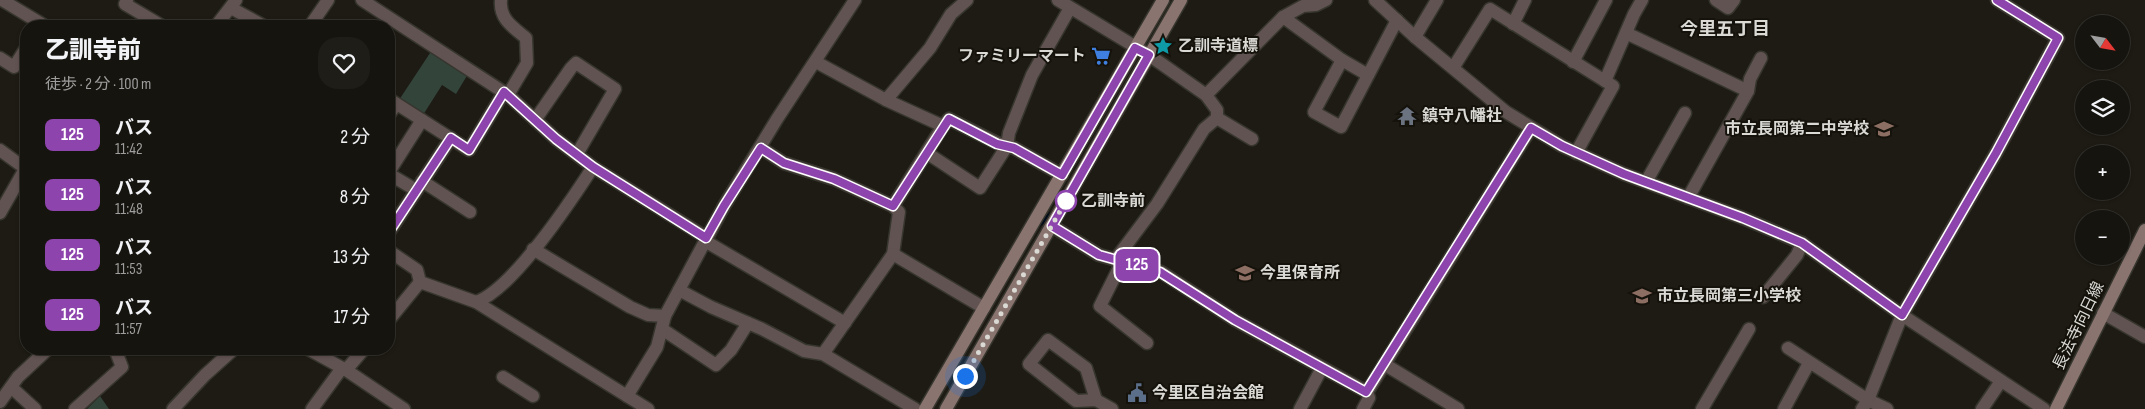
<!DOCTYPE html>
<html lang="ja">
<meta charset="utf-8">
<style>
body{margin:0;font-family:"Sofia Sans Condensed","Noto Sans JP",sans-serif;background:#1f1d17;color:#f1f3f6;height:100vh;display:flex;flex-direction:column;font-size:19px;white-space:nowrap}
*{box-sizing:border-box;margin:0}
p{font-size:16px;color:#9e9e9e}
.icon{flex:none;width:28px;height:28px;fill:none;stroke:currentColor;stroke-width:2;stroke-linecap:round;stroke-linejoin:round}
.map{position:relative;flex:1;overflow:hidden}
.drawer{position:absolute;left:20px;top:20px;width:375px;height:335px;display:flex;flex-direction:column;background:#16140e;border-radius:20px;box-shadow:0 1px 4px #0004,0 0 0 1px #35332e}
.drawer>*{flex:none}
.badge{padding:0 10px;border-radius:8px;font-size:18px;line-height:32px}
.needle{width:32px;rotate:121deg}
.fabs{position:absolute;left:2075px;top:15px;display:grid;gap:10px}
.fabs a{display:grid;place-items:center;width:55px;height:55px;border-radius:50%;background:#16140e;box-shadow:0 1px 4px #0004,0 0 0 1px #35332e;font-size:25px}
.you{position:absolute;width:25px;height:25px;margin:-12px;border:4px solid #fff;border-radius:50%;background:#1a73e8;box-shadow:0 0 0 8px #1a73e833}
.map>.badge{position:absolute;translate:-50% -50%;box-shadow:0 0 0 2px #fff}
.round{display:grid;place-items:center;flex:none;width:52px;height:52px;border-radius:20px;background:#1f1d17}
.head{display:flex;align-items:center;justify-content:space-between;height:85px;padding:0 25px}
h1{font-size:24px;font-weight:800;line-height:38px}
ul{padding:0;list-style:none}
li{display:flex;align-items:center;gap:15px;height:60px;padding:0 25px}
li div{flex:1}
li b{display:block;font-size:19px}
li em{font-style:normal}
li .badge{min-width:55px;font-weight:700;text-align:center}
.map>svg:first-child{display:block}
.green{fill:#33443b}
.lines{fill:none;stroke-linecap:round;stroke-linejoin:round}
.stream{stroke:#000c1b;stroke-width:4}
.street-casing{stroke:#37362e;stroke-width:15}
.secondary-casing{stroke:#37362e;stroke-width:15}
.street{stroke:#615351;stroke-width:12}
.secondary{stroke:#897470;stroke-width:12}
.line-casing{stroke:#fff;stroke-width:11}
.line{stroke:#8e44ad;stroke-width:8}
.walk{stroke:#dad9d4;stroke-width:5;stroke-dasharray:0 9}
.stop-dot{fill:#fff;stroke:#8e44ad;stroke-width:2.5}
.labels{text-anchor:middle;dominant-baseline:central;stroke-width:4;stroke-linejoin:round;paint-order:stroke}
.poi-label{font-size:16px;font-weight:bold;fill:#dad9d4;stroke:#14120b;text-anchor:start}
.stop-label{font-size:16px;font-weight:bold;fill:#dad9d4;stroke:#14120b;text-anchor:start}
.street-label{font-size:16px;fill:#dad9d4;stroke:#14120b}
.neighbourhood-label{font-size:18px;font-weight:bold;fill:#dad9d4;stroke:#14120b}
</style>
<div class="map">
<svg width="2145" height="409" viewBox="0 0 2145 409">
<rect width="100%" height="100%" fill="#1d1b13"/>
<g class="green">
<path d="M432,50L468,74L456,94L442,85L423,115L399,100Z"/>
<path d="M100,396L109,409H87Z"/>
</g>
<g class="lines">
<path class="stream" d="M1038,226L1053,212"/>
<g class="street-casing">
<g id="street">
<path d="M2,0L45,26"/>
<path d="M127,0L125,4L162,26"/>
<path d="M362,0L508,95L556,139L593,167L707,238"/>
<path d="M501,0C499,19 513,27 526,38L527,63L508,95"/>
<path d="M1058,0L1149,55L1206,95L1217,110V118L1252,139"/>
<path d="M1375,0L1415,37L1506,112L1562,146L1624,174L1743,218L1802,243L1902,315L2044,409"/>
<path d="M1716,0L1728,8L1734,0"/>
<path d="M231,8L264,26"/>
<path d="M1283,17L1342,60L1368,75"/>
<path d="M1513,24L1525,0"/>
<path d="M216,26L236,0"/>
<path d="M310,26L328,0"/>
<path d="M1626,33L1748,91L1688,198"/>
<path d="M1415,37L1437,0"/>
<path d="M0,58L14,67L26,48"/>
<path d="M1342,60L1314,112L1341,127L1397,20"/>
<path d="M816,62L886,100L943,126L949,119L997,143L1014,148L1062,175"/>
<path d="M1573,62L1606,0"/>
<path d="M1453,68L1490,9L1613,86L1576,153"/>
<path d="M1605,81L1634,14L1642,0"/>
<path d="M1748,91L1750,79L1761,58"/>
<path d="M1206,95L1283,17L1303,6L1316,5L1326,0"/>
<path d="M389,99L469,150L504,92"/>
<path d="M886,100L930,48L951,14L967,0"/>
<path d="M389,115L396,104"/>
<path d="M535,120L571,68L576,63L615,89L577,154"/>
<path d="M761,148L784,163L834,179L893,206L899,212L893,254L823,354"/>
<path d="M0,150L26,169"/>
<path d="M927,153L980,188L1007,146L1009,133L1032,75L1070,8"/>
<path d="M389,172L422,120"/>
<path d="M389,174L416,190"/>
<path d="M422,181L470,212"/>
<path d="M1646,182L1685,113"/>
<path d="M893,206L943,126"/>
<path d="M0,213L25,169"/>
<path d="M1052,226L1099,255L1161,272L1235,320L1367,392"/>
<path d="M389,232L451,138"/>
<path d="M705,241L845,323"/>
<path d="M533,249L630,307L648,315L665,316"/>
<path d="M389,251L417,270L420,282"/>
<path d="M893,254L984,308"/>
<path d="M1115,260L1157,204L1204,129L1217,118"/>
<path d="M1122,262L1100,306L1147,343"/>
<path d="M679,290L711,307L762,329L804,351L823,354L915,409"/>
<path d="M1763,297L1797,255L1802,243"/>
<path d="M476,302C512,290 571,201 593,167"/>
<path d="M2103,313L2145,337"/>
<path d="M389,320L420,282L476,302L648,409"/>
<path d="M662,329L716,365L731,350L748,323"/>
<path d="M1788,348L1868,400L1887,409"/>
<path d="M308,349L346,370L404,409"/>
<path d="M1384,364L1458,409"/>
<path d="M346,370L364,349"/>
<path d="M503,377L533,396"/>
<path d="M11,387L35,409"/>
<path d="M627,396L657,347L665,316L724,206L777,119L855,0"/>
<path d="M1096,400L1086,368L1048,340L1029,364L1076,401L1096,400L1112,409"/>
<path d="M0,402L18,377L48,349"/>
<path d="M75,409L122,367L115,349"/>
<path d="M173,409L205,375L234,349"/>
<path d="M312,409L342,368"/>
<path d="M1300,409L1322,368"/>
<path d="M1363,409L1369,398L1367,392L1531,128"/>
<path d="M1702,409L1749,329"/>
<path d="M1784,409L1809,363"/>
<path d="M1862,409L1868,400L1902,315L1996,153L2058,38L1997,0"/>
<path d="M1982,409L2001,381"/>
</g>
</g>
<g class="secondary-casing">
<g id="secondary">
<path d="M925,409L1163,0"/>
<path d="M946,409L1181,0"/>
<path d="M2056,409L2145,230"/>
</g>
</g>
<use href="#street" class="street"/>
<use href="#secondary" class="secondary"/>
</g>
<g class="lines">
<g class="line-casing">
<path id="line" d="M389,232L451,138L469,150L504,92L556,139L593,167L706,238L724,206L761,148L784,163L834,179L893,206L949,119L997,144L1014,148L1062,175L1135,48L1149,55L1052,226L1099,255L1160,272L1235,320L1366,392L1531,128L1562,146L1624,174L1743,218L1802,243L1902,315L1996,153L2058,38L1997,0"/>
</g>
<use href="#line" class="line"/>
<path class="walk" d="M965,376L1066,201"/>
</g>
<defs>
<g id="sight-bare" transform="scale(1.5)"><path d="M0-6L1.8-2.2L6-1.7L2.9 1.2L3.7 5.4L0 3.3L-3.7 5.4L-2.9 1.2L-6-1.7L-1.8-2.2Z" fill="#0f9aa8" stroke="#14120b" stroke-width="2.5" paint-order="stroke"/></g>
<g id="supermarket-bare" transform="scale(1.5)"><path d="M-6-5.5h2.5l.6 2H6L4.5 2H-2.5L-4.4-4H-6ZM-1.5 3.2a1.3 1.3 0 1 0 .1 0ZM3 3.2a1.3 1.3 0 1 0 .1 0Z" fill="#3f7fe0" stroke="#14120b" stroke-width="2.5" paint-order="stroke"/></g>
<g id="temple-bare" transform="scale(1.5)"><path d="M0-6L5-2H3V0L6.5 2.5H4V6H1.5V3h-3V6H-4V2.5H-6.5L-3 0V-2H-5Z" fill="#6b7280" stroke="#14120b" stroke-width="2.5" paint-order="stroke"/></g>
<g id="school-bare" transform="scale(1.5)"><path d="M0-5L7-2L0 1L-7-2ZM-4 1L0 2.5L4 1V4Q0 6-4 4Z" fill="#8d6e63" stroke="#14120b" stroke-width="2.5" paint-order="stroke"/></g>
<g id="civic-bare" transform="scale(1.5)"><path d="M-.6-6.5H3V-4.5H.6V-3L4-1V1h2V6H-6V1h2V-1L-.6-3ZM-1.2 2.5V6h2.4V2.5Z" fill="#5c6f8a" stroke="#14120b" stroke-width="2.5" paint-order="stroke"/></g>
</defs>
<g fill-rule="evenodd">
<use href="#sight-bare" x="1163" y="46"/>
<use href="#supermarket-bare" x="1101" y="56"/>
<use href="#temple-bare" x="1407" y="116"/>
<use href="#school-bare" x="1884" y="129"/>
<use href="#school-bare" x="1245" y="273"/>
<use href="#school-bare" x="1642" y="296"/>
<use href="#civic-bare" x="1137" y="393"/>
</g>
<circle class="stop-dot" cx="1066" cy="201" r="10"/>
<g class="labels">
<g class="poi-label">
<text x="1178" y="46">乙訓寺道標</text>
<text x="1086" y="56" text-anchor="end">ファミリーマート</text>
<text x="1422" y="116">鎮守八幡社</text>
<text x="1869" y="129" text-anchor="end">市立長岡第二中学校</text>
<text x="1260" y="273">今里保育所</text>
<text x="1657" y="296">市立長岡第三小学校</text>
<text x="1152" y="393">今里区自治会館</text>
</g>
<g class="stop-label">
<text x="1081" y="201">乙訓寺前</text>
</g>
<g class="street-label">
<text transform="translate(2079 326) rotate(-64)">長法寺向日線</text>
</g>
<g class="neighbourhood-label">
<text x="1725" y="29">今里五丁目</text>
</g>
</g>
</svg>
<div class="fabs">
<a><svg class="needle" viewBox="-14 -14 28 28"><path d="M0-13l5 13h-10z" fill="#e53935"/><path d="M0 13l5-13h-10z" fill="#9e9e9e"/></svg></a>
<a><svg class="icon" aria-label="layers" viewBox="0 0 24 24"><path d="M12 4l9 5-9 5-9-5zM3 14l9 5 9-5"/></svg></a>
<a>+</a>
<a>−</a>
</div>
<div class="you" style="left:965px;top:376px"></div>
<b class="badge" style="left:1137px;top:265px;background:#8e44ad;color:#fff">125</b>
<section class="drawer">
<div class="head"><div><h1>乙訓寺前</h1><p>徒歩 · 2 分 · 100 m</p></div><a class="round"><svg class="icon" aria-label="heart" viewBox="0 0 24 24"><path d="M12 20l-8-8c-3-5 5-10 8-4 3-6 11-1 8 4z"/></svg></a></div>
<ul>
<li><span class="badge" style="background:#8e44ad;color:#fff">125</span><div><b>バス</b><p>11:42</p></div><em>2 分</em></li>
<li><span class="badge" style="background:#8e44ad;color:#fff">125</span><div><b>バス</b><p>11:48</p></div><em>8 分</em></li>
<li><span class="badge" style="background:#8e44ad;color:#fff">125</span><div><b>バス</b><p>11:53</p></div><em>13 分</em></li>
<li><span class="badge" style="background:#8e44ad;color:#fff">125</span><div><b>バス</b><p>11:57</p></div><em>17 分</em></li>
</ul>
</section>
</div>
